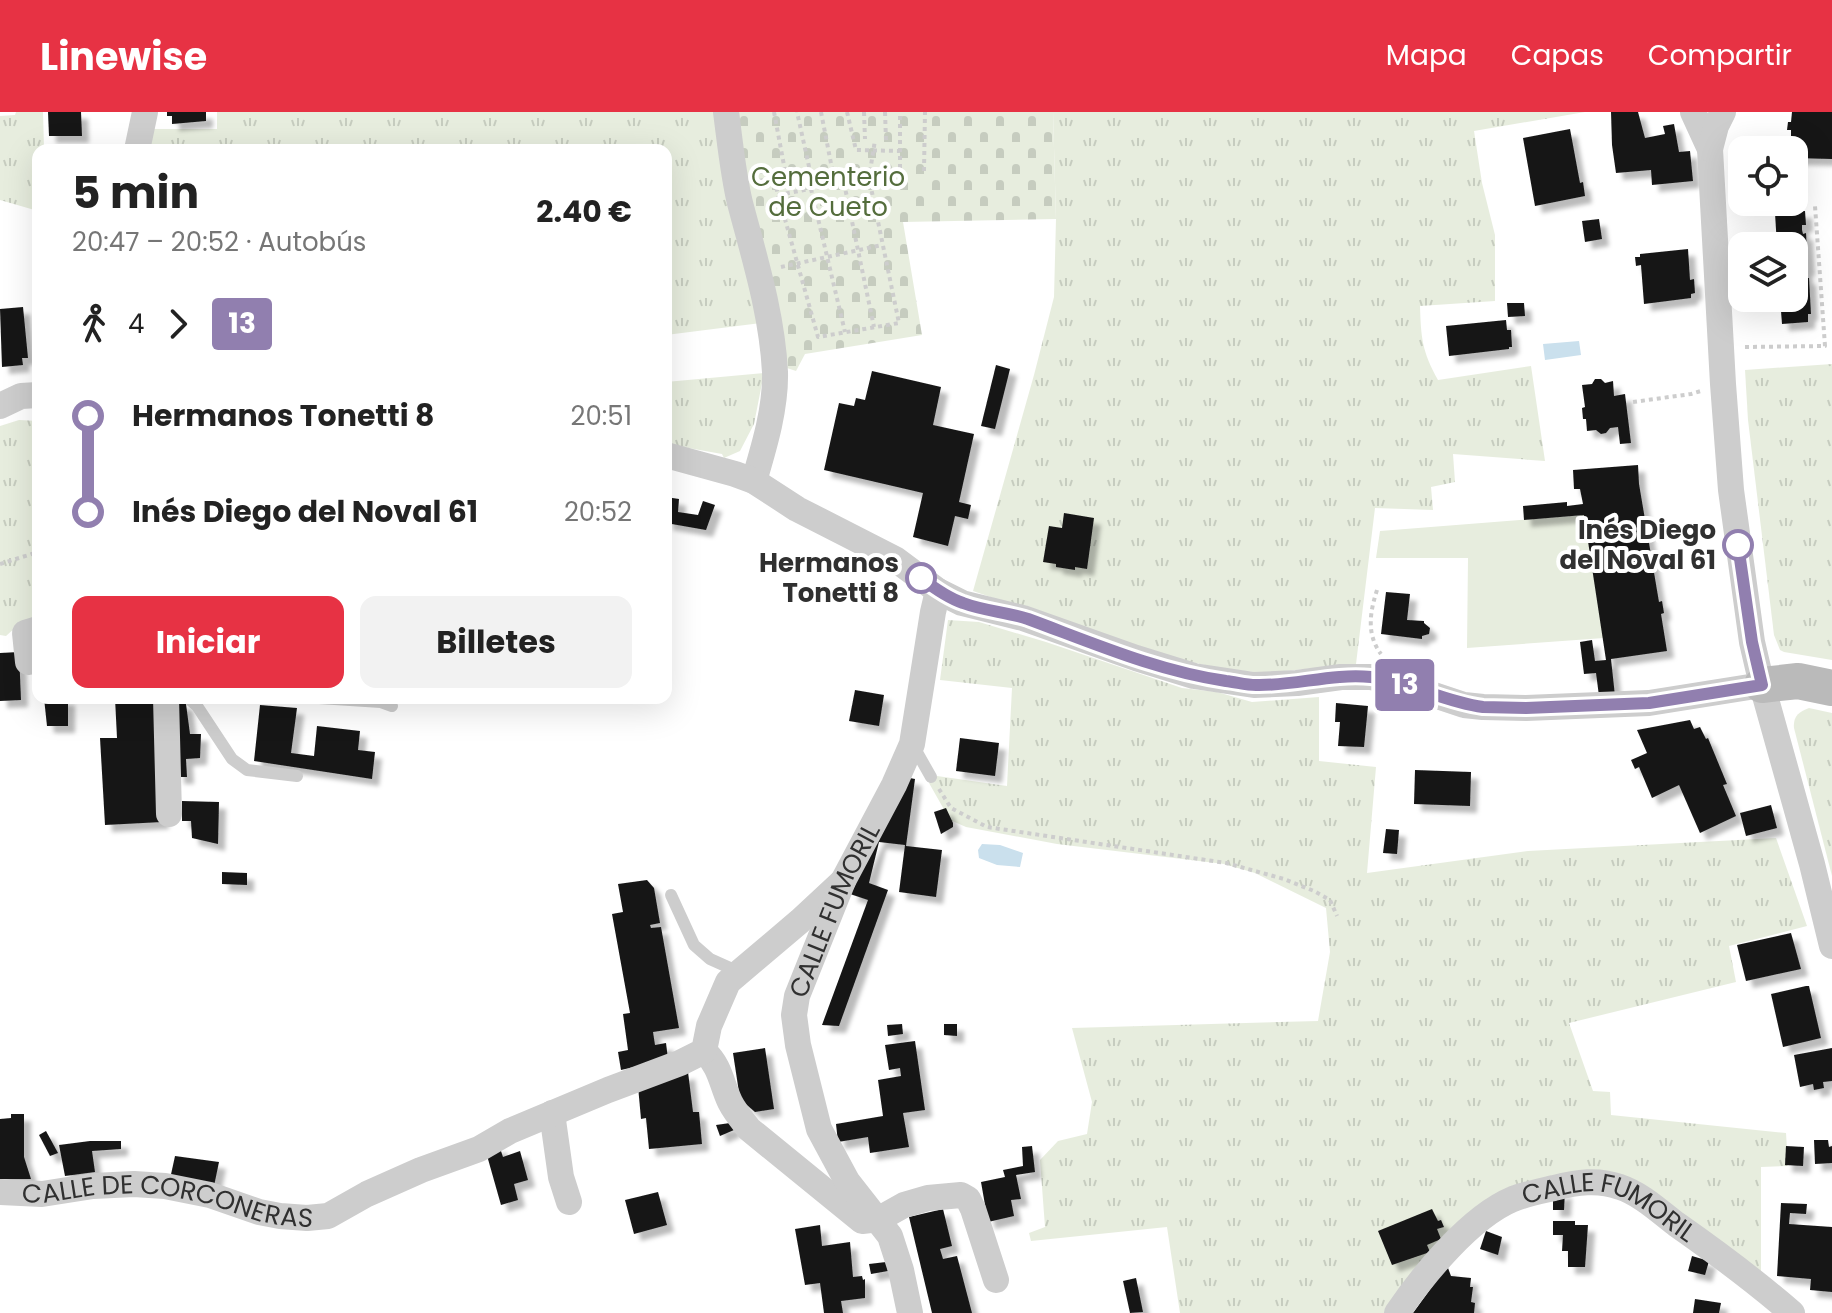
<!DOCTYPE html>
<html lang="es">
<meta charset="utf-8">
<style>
body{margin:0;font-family:Poppins,sans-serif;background:#f2f2f2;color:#222;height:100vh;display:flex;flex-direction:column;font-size:30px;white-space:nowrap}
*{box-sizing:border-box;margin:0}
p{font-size:26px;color:#767676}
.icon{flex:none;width:44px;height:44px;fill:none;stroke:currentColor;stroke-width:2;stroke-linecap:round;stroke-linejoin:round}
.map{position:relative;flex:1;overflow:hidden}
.details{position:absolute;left:32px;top:32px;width:640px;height:560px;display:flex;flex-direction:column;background:#fff;border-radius:16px;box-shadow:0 8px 32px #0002}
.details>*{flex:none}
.badge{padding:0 16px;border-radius:6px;font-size:28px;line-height:52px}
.tools{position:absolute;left:1728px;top:24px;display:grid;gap:16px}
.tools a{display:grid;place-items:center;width:80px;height:80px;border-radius:16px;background:#fff;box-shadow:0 8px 32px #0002;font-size:40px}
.map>.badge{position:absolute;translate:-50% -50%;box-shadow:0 0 0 4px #fff}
.legs{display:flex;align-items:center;gap:12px;height:88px;padding:0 40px;font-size:26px}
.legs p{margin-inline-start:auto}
.headline{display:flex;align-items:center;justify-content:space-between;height:136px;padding:0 40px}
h1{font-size:44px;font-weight:700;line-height:60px}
.primary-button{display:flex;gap:16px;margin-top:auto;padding:16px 40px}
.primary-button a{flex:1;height:92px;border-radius:16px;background:#e73244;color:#fff;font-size:32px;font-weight:700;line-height:92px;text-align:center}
.primary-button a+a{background:#f2f2f2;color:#222}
ul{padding:0 40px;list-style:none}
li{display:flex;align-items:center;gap:28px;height:96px;font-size:30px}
li i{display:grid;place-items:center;width:12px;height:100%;margin:0 10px;background:currentColor}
li i::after{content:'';width:20px;height:20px;margin:-10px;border:6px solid;border-radius:50%;background:#fff}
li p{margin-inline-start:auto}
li:first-child i{background:linear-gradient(#0000 50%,currentColor 0)}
li:last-child i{background:linear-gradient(currentColor 50%,#0000 0)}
header{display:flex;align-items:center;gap:48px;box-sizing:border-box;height:112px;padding:0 40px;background:#e73244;color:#fff}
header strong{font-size:38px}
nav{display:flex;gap:44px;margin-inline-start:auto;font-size:28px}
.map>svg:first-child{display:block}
.grass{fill:url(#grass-tufts)}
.cemetery{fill:url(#cemetery-stones)}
.green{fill:#e7edde}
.water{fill:#cae0ed}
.building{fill:#171717;filter:url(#shadow)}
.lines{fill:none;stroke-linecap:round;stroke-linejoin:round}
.path{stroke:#cdcdcd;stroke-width:4;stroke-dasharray:4 4;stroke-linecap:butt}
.service{stroke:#cdcdcd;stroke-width:12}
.minor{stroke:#cdcdcd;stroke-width:26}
.secondary{stroke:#bababa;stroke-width:36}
.line-1-casing{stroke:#fff;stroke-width:18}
.line-1{stroke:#917faf;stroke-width:12}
.stop-1-dot{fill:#fff;stroke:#917faf;stroke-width:4}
.labels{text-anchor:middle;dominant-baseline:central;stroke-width:8;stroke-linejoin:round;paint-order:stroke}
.park-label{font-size:26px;fill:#546d3c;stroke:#fff}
.stop-label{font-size:26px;font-weight:bold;fill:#303030;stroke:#fff;text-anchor:end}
.street-label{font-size:26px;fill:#303030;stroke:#fff}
</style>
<header>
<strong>Linewise</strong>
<nav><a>Mapa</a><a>Capas</a><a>Compartir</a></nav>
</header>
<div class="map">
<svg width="1832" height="1201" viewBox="0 0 1832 1201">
<defs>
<pattern id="grass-tufts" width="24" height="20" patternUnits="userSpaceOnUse" patternTransform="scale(2)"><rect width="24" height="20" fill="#e7edde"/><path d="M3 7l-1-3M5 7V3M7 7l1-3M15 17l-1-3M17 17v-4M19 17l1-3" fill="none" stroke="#c6ccbf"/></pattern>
<pattern id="cemetery-stones" width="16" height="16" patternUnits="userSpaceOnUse" patternTransform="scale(2)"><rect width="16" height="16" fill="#e7edde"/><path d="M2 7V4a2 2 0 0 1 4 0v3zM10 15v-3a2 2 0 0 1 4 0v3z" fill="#c6ccbf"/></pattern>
<filter id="shadow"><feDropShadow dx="7" dy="7" stdDeviation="2" flood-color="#0004"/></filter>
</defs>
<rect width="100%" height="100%" fill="#fff"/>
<g class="grass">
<path d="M16,0H43L44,36L69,38H38V99L0,88V4L15,3Z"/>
<path d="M217,0H717L761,211L666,223V38H147L152,17H217Z"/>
<path d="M1053,0H1585L1474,19L1482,71L1495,123V189L1420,194C1421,226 1422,239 1438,268L1531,254L1545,349L1453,342L1455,370L1431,375L1433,398L1375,396L1356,552L1264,561L1224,557L1162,544L973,479L1034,263L1054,185L1056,107Z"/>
<path d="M1832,252V548L1784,540L1780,538L1774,523L1748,308L1745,258Z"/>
<path d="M764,261L754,312L740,339L724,346L722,342L666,332V270Z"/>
<path d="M19,308L38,309V507L17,514L6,524L0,523V314Z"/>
<path d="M948,508L979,510L1046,530L1182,576L1217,580L1252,590L1319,585V649L1376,655L1367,761L1528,739L1776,726L1807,814L1729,834L1736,870L1569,911L1593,979L1610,980L1611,1003L1786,1021L1788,1054L1761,1055V1164L1632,1069L1537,1072L1384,1201H1180L1167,1115L1031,1129L1029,1121L1045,1115L1040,1048L1058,1029L1087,1022L1092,990L1072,916L1318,909L1330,840L1326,796L1255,761L1224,752L1057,732L966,715L950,708L929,671L937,664L1007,674L1012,576L940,568Z"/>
<path d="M1809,596L1832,601V764L1794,616C1793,605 1798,600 1809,596Z"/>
</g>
<path class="cemetery" d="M730,0H1053L1056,107L903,110L922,223L805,242L796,259L784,255Z"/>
<path class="green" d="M1584,403L1604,526L1467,536L1468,446H1376L1380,419Z"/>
<g class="water">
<path d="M1579,229L1581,243L1545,248L1543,232Z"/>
<path d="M982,732L1000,733L1023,741L1020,755L997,753L979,746L978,738Z"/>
</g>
<g class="building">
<path d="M48,0H81L82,24H49Z"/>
<path d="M167,0H206V9L172,12V4H167Z"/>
<path d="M1611,0H1638L1645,26L1665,22L1663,14L1674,12L1679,40L1690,39L1693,69L1652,73L1651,58L1616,61L1612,33Z"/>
<path d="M1792,0H1832V47L1794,46V38H1786V24H1791V18H1787L1788,10H1791Z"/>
<path d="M1570,17L1580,71L1583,70L1585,84L1535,94L1523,26Z"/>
<path d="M1805,99L1806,113H1802V118L1803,122L1806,121L1808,157H1805L1806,166H1809L1811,202H1808V210L1782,212L1780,186H1794V134H1777L1775,101Z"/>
<path d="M1599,107L1602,127L1585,130L1582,109Z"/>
<path d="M1688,137L1690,168L1694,167L1695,181L1691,182V186L1644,192L1641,153L1636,154L1635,145H1640V142Z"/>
<path d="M1507,191H1524L1525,204L1508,205Z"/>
<path d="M23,195L28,246H22L23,253L2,255L0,197Z"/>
<path d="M1506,208L1507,218H1511L1512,235H1509V237L1449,244L1446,214Z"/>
<path d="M996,253L1010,257L995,317L981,314Z"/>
<path d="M872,259L941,275L933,313L974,322L959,390L971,393L968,407L955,404L948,434L913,425L923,381L824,358L839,291L854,294L856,286L865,288Z"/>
<path d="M1595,267H1601L1605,271L1613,269L1614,284L1625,282L1631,331L1620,332L1618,315L1610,316L1606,321L1601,322L1596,318L1587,319L1586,307H1583L1582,296L1585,295L1582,273L1592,272Z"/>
<path d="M1638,353L1639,372L1659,490L1662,489L1664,501L1661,502L1667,539L1611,547L1615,584H1599L1596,561L1584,562L1580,530L1592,528L1595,549L1606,548L1584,403L1524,408L1523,394L1567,390V394L1583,392L1580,377H1574L1573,358Z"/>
<path d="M666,385L679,387L678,400L698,403L703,389L715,393L706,418L666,411Z"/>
<path d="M1064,401L1094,406L1087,457L1075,455V458L1056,455V452L1043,450L1049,414L1062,416Z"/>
<path d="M1386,480L1410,482L1407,508L1424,509V511L1430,516L1429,522L1422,524V527L1381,522Z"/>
<path d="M19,540L21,588L0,589V541Z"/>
<path d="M855,578L884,583L879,614L849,609Z"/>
<path d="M44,586H68V614H47Z"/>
<path d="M115,586H157L162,710L105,713L100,626H117Z"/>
<path d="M180,590L186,592L190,622H201L200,646L186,647L187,665H177L176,591Z"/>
<path d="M1336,591L1368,594L1364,635L1338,634L1340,610H1335Z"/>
<path d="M260,593L297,596L291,641L314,644L317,614L360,619L358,638L375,640L372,667L254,649Z"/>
<path d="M1690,608L1694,617L1700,615L1706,627L1708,626L1727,672L1723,673L1736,704L1700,721L1679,673L1652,686L1639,655L1635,657L1631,648L1647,641L1637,618Z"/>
<path d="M960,626L999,631L995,664L956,659Z"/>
<path d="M1415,658L1471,660L1470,694L1414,692Z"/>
<path d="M905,665L915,667L906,734L942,738L936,785L899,780L905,733L879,730L869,771L888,778L839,914L822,913L868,788L850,782Z"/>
<path d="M182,689L219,690L218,732L192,726L191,709H182Z"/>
<path d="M1771,693L1777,716L1746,724L1740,701Z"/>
<path d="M946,696L953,711V715L941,722L934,700Z"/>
<path d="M1386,717L1399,718L1397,742L1383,741Z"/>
<path d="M222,760L247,761V773L222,772Z"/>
<path d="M647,768L654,776L660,811L650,813L651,816L661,815L679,916L653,920L655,933L666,931L668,947L621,958L618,940L628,938L623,902L630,901L612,802L623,800L618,772Z"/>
<path d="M1791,821L1801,857L1746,869L1737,833Z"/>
<path d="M1806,874H1809L1821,926L1783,935L1771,882Z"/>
<path d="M902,912L903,922L888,924L887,913Z"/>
<path d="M944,912H957V924L944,923Z"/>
<path d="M915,929L925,998L903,1001L909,1035L870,1041L868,1025L838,1030L836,1012L883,1004L878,968L901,964L900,956L889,958L885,933Z"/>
<path d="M765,936L774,997L755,1000L740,987L733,941Z"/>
<path d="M1832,936V969L1823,970L1824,976L1814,978L1813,972L1800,975L1794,943Z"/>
<path d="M688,960L693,1000H699L702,1032L649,1037L646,1006L641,1007L638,974Z"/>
<path d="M11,1002H24V1045L31,1067H0V1007L11,1006Z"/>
<path d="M730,1011L734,1018L720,1024L716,1013Z"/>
<path d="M46,1019L58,1041L50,1044L39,1023Z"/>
<path d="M1814,1028H1828L1829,1035L1832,1034V1051L1815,1052Z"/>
<path d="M90,1029H121V1037L92,1039L95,1060L65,1064L59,1033Z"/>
<path d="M499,1033L503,1045L520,1039L528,1068L514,1072L518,1088L501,1093L486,1040Z"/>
<path d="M1032,1034L1035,1060L1016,1063L1021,1087L1011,1088L1014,1104L988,1110L981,1070L1005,1065L1003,1058L1023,1054L1022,1035Z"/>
<path d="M1786,1034L1804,1035L1803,1054L1785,1053Z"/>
<path d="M175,1044L219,1050L214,1074L170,1067Z"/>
<path d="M1565,1079L1564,1098H1553V1082Z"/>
<path d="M658,1080L667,1113L634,1122L625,1088Z"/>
<path d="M1781,1091L1807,1092L1806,1102L1790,1101L1789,1112L1832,1115V1180L1810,1178L1811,1167L1777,1164Z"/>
<path d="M943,1097L952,1134L940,1137L943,1147L957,1144L972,1201H932L909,1105Z"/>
<path d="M1432,1097L1438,1109L1441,1108L1444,1115L1437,1117L1441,1127L1427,1133L1430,1140L1392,1153L1378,1119Z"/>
<path d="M1553,1109H1575V1113H1588L1585,1155H1568V1139H1562L1563,1123H1553Z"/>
<path d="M820,1113L822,1134L850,1130L853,1165L862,1164L863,1168L865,1167V1186L841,1189L843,1201H824L820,1171L805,1173L795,1117Z"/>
<path d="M1486,1119L1502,1125L1498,1143L1480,1137Z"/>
<path d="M1692,1144L1709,1149L1705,1163L1688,1159Z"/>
<path d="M886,1150L888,1159L871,1162L869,1152Z"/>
<path d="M1448,1156L1451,1164L1471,1166L1470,1175H1473L1471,1190L1475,1191L1474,1201H1413L1442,1161Z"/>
<path d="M1136,1166L1143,1200L1130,1201L1123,1169Z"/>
<path d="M1695,1187L1721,1191L1719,1201H1693Z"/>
</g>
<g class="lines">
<g class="path">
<path d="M774,0L786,64"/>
<path d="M821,0L835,72"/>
<path d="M847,0L856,38L900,39"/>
<path d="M864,0L865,27"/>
<path d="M885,0L886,28"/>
<path d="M900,56V0"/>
<path d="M924,59L925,0"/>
<path d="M774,68L818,225L899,211L869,66L875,28"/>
<path d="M759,69L810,59L797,0"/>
<path d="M844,71L874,215"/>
<path d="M811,77L845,220"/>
<path d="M778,83L869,66"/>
<path d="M781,155L882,133"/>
<path d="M1745,235L1825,234L1815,94"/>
<path d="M1633,290L1691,282L1701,279"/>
<path d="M0,452L38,440"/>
<path d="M1377,478C1370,500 1366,522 1381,542"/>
<path d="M939,677L951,696L987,715L1226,751L1284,767L1314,779L1330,788L1337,804"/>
</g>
<g class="service">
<path d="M188,586L197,594L232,647L247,658L297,664"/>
<path d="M319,586L381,590L392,594"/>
<path d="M914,635L931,665"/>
<path d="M671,783L694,833L710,847L739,860"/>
</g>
<g class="minor">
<path d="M726,0C730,30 733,62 740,91C755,148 772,202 775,260C776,296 764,335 754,369"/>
<path d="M1693,0L1710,37L1723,272L1731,378L1752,530L1762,573L1812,752L1832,834"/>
<path d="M1710,37L1716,14L1723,0"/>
<path d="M137,38L145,0"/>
<path d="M0,294L21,284L38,283"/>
<path d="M666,343L735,362L754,369L797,397L895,447L938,479L962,491L1023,506L1136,546L1194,564L1254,573L1297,571L1341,565H1370L1392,569L1464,593L1483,595L1526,596L1649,591L1762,573"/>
<path d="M28,550L25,521L38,517"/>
<path d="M166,586L169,702"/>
<path d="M704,939C721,955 721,971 730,990C735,1000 742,1008 749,1017L862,1109L879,1107L904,1093L928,1086L961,1083L968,1087L973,1097L996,1168"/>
<path d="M552,1001L561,1065L569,1090"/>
<path id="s1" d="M0,1080L42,1082L93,1074L134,1072L165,1074L210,1083L259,1100L280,1104L307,1106L328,1104L367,1082L421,1058L479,1037L510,1019L608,978L680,951L704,939L709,914L728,870L800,809L843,769"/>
<path id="s2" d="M910,1201L901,1158L890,1124L847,1069L819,1017L798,933L794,903L797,884L843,769L894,673L912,632L933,500L938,479"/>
<path id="s3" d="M1397,1201C1423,1163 1470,1105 1513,1087C1526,1082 1541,1079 1554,1076C1577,1070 1598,1067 1620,1075C1641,1082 1659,1099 1676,1112C1716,1140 1755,1169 1792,1201"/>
</g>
<path class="secondary" d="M1762,573L1798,569L1832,576"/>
</g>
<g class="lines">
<g class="line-1-casing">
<path id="line-1" d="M921,466C934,476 948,486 963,491C984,499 1007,500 1028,507C1093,531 1157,559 1226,569C1236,570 1246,573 1256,573C1294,574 1333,561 1371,565C1410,570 1444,590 1483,595L1526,596L1649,591L1762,573L1752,530L1738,433"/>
</g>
<use href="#line-1" class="line-1"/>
</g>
<g class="stop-1-dot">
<circle cx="1738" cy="433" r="14"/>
<circle cx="921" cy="466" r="14"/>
</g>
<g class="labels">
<g class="park-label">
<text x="828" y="65">Cementerio<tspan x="828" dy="30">de Cueto</tspan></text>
</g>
<g class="stop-label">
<text x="1716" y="418">Inés Diego<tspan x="1716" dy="30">del Noval 61</tspan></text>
<text x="899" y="451">Hermanos<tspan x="899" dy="30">Tonetti 8</tspan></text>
</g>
<g class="street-label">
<text stroke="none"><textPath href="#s2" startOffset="438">CALLE FUMORIL</textPath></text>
<text stroke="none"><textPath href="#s1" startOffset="170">CALLE DE CORCONERAS</textPath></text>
<text stroke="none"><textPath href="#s3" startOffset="268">CALLE FUMORIL</textPath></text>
</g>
</g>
</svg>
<div class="tools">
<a><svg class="icon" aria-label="locate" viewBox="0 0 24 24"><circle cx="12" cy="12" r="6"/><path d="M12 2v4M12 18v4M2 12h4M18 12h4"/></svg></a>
<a><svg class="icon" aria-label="layers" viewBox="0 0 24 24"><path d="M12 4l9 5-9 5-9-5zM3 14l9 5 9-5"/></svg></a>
</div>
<b class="badge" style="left:1405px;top:573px;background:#917faf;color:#fff">13</b>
<section class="details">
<div class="headline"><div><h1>5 min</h1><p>20:47 – 20:52 · Autobús</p></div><b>2.40 €</b></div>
<div class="legs"><svg class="icon" aria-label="walk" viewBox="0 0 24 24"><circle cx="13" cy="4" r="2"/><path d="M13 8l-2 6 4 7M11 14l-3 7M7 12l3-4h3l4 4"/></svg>4<svg class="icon" aria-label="forward" viewBox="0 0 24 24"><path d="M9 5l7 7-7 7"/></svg><b class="badge" style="background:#917faf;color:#fff">13</b></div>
<ul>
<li><i style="color:#917faf"></i><b>Hermanos Tonetti 8</b><p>20:51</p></li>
<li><i style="color:#917faf"></i><b>Inés Diego del Noval 61</b><p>20:52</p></li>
</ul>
<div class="primary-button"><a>Iniciar</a><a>Billetes</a></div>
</section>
</div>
